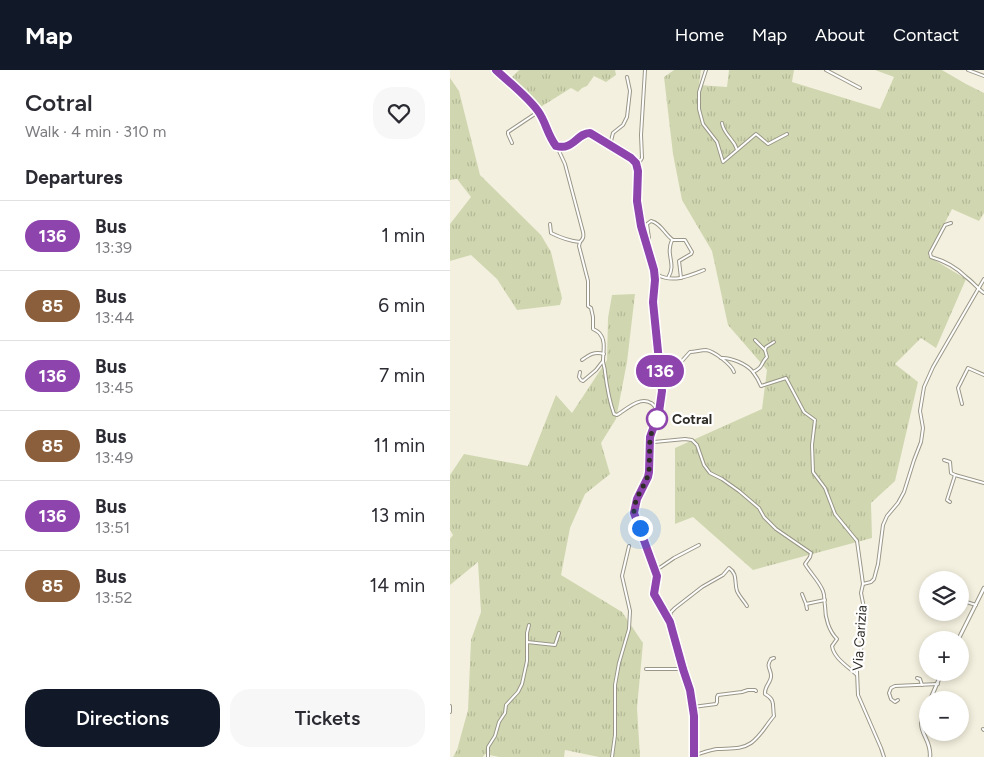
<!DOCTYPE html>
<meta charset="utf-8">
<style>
body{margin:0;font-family:Figtree,sans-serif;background:#f7f7f7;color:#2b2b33;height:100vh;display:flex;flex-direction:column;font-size:19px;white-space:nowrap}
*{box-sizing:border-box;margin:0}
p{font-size:16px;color:#7c7c81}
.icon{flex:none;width:28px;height:28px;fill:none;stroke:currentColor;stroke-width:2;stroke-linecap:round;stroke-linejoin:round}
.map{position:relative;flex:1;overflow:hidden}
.side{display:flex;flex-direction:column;background:#fff;width:450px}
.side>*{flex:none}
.badge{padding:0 10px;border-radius:16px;font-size:18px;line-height:32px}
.buttons{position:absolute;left:469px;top:501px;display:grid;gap:10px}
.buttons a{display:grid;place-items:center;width:50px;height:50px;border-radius:50%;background:#fff;box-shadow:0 2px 8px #0003;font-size:25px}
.you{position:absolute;width:25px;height:25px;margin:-12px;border:4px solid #fff;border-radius:50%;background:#1a73e8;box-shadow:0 0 0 8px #1a73e833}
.map>.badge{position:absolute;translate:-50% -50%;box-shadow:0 0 0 2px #fff}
h2{padding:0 25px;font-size:19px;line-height:45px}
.round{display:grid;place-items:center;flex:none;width:52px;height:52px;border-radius:20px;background:#f7f7f7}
.summary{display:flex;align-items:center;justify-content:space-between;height:85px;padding:0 25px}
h1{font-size:24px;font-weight:600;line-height:38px}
.cta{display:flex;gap:10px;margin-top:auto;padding:10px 25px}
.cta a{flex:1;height:58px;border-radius:20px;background:#111827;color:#fff;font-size:20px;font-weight:600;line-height:58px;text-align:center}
.cta a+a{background:#f7f7f7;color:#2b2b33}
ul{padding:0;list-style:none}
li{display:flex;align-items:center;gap:15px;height:70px;padding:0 25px;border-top:1px solid #e1e1e2}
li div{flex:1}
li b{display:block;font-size:19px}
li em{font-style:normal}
li .badge{min-width:55px;font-weight:700;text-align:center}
header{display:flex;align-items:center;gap:30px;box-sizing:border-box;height:70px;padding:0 25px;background:#111827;color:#fff}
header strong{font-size:24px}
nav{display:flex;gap:28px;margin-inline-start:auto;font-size:18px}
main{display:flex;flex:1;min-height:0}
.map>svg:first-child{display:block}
.grass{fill:url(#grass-tufts)}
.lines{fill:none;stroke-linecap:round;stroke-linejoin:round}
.minor-casing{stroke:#9b9788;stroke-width:4}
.tertiary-casing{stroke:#9b9788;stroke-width:4.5}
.secondary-casing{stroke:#9b9788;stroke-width:5}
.minor{stroke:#fff;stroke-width:2}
.tertiary{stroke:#fff;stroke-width:2.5}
.secondary{stroke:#fcefea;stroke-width:3}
.line-casing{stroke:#fff;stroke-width:11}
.line{stroke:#8e44ad;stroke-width:8}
.walk{stroke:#2f2d27;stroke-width:5;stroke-dasharray:0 9}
.stop-dot{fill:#fff;stroke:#8e44ad;stroke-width:2.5}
.labels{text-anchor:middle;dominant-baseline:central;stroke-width:4.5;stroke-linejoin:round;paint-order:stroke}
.stop-label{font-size:14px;font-weight:bold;fill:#2f2d27;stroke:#fff;text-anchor:start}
.street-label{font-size:14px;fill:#2f2d27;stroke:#fff}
</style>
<header>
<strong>Map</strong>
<nav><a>Home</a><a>Map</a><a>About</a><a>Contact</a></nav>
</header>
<main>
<section class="side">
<div class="summary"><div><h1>Cotral</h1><p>Walk · 4 min · 310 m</p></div><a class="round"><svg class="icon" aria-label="heart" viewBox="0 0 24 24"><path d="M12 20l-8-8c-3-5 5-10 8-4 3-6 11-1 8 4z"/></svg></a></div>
<h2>Departures</h2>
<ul>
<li><span class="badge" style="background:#8e44ad;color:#fff">136</span><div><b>Bus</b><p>13:39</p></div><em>1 min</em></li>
<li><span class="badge" style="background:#8b5e3c;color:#fff">85</span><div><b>Bus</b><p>13:44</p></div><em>6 min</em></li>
<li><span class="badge" style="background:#8e44ad;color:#fff">136</span><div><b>Bus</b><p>13:45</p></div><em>7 min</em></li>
<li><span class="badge" style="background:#8b5e3c;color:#fff">85</span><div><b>Bus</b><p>13:49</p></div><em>11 min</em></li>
<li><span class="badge" style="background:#8e44ad;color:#fff">136</span><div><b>Bus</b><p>13:51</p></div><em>13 min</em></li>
<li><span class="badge" style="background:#8b5e3c;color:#fff">85</span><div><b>Bus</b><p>13:52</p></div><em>14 min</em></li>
</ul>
<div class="cta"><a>Directions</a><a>Tickets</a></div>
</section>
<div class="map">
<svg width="534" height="687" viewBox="0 0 534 687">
<defs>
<pattern id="grass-tufts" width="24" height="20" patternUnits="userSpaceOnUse" patternTransform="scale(1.25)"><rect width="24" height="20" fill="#d0d7b0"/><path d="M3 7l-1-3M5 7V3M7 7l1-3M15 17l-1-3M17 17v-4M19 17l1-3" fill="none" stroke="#b3b997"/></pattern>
</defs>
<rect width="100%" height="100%" fill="#f4f0df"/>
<g class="grass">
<path d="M69,0H165L166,5L156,12L144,6L137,16L132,18L128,22L121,18L89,38L59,10Z"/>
<path d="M224,0H251L249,15L277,17L279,0H344L342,12L430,39L444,7L425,0H492L516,14L534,23V143L529,151L502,139L478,186L516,209L486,278L471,268L445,294L468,312L445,411L421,433L422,468L303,500L243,447L225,454V378L312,339L317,300L278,255L262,181L232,130L223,84L214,7Z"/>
<path d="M0,8L9,21L30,105L91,165L101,182L112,228L110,235L67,240L47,209L21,185L0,191V154L21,127L7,109L0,110Z"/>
<path d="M185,224L177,292L166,349L151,373L160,404L135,424L120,458L111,505L172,542L193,573L187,638L190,687H149L115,680L114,687H49L35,684L33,687H3L7,680L18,640L21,570L31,542L28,492L0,515V469L3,465L0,460V405L14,384L78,396L106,325L122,343L157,290L158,248L162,225Z"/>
</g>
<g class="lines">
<g class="minor-casing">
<g id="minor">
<path d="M256,0L249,22V39L253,54L267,72L273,92L306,64L318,74L337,64"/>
<path d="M376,0L410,18"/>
<path d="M518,0L534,6"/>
<path d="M272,53C273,61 279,66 283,72C285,74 286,77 287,80"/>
<path d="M62,73L58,64V62L88,42"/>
<path d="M160,75L163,63L173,55L177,47L180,21L177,7"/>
<path d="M109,77V81L115,94L133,162C134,167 133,169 130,172L129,176L138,211V236L141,238L143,247V259C145,260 149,262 150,264C156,271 153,282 153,291C153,294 155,298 155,302C157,318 159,330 164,344L167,345C176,340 189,326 201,333C204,334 206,339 209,342"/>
<path d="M187,96L192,88L191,65L195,0"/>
<path d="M501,153L495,155L480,183L481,187C495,191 506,197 516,207C523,212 527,218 534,223"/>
<path d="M100,154L101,163C111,168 119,171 130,172"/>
<path d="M196,172L199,168L197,154L201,151C211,153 215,165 223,170H235L242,182L241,184L229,191L231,208"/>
<path d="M200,189H203L208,205C223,213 239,206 254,200"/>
<path d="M218,208C227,193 215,186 222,170"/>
<path d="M315,280L316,277L324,272"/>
<path d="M271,288C280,287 297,294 303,302C306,306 309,311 311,316L336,308L354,342L365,350L362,375L363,402L375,418L385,444L407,471L413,514"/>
<path d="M132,290C139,285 144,281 154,284"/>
<path d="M130,302L129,307L131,310L133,311L146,300L153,291"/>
<path d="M303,302C314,297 310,294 317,287L315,280L305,270"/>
<path d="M212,321L214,311L240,282C245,282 251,280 256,280C264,281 282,295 284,302"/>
<path d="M512,334L508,318L518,298L534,305"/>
<path d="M201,375L204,372L235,369L242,370L247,375L254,395L260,403L272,409L289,421L309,438L314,447L326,459L361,483L360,487L355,494C361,504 369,511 373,521C375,526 374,531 375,536C375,548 379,561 387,569L382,576C384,589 399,597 407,605"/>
<path d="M494,390L500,392L501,403L505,405"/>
<path d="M500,432L497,430L505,405L534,413"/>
<path d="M205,501L224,488L249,475"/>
<path d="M352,524L356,534L375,530"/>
<path d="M510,530L526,535"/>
<path d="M356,534L357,539"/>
<path d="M219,550L221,542L225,538L252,517L273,505L279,498C288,504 284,512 287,521C289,526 294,531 297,536"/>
<path d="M77,572V563L79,555"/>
<path d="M196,599H233"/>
<path d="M467,608L470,609L472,615"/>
<path d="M448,630L445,632L441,629L439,623L441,618L445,616L488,614"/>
<path d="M0,636V642"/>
<path d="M243,637L266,634L267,632V627L268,625L292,622L298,620H305L306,621"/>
<path d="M533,659L534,660"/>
<path d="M245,685C252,683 260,680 267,679C279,678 291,680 301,673C311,666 316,655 324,646C322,635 326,630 315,624C314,616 322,612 321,605C320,597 316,597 321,589L324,588"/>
<path d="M38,687V677L45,666L49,652L55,643L56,635L68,622L72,614L77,591V572L105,575L109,563"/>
<path d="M162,687L165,665V615L169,593L179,559L180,541L172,506L179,476"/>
<path d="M434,687L431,678L408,625L407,602V593L411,580L412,570L414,538L411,523L413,514L421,512L424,509L428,494L433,455L437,446L448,433L454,422L464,390L471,372L473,358L470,341L474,317L483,297L534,209"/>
</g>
</g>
<g class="tertiary-casing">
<g id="tertiary">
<path d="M508,570L534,518"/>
<path d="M480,630L492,602"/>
<path d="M478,635C461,662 482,665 480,687"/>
</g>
</g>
<g class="secondary-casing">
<path id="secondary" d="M46,0C59,12 77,26 88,41C95,52 97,65 106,76C123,81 128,62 141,63L181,88L186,93L188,98L187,128L188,140L191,157L204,201L205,210L203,232L211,321L209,342L200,367L199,402L198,407L187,429L184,443L207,506L204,524L220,552L233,599L240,620L244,646V687"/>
</g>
<use href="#minor" class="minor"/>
<use href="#tertiary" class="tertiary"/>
<use href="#secondary" class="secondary"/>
</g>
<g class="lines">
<g class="line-casing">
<path id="line" d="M46,0C60,13 77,26 88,41C96,52 97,64 106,76C123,81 127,63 140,63L181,88L186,93L188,101L187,131L191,156L204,200L205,210L203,232L212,321L209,342L200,367L199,402L198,407L187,429L184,443L207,506L204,524L220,552L233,599L240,620L244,646V687"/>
</g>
<use href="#line" class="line"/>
<path class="walk" d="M190,458C188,453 185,448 184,443C183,429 196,415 199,402L200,367L207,349"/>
</g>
<circle class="stop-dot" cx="207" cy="349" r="10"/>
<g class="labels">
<g class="stop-label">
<text x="222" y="349">Cotral</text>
</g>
<g class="street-label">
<text transform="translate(410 568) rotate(-86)">Via Carizia</text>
</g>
</g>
</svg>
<div class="buttons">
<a><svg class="icon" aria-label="layers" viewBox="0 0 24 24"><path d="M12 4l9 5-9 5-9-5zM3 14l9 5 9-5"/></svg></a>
<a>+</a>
<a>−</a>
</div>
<div class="you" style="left:190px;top:458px"></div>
<b class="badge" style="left:210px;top:301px;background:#8e44ad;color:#fff">136</b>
</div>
</main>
